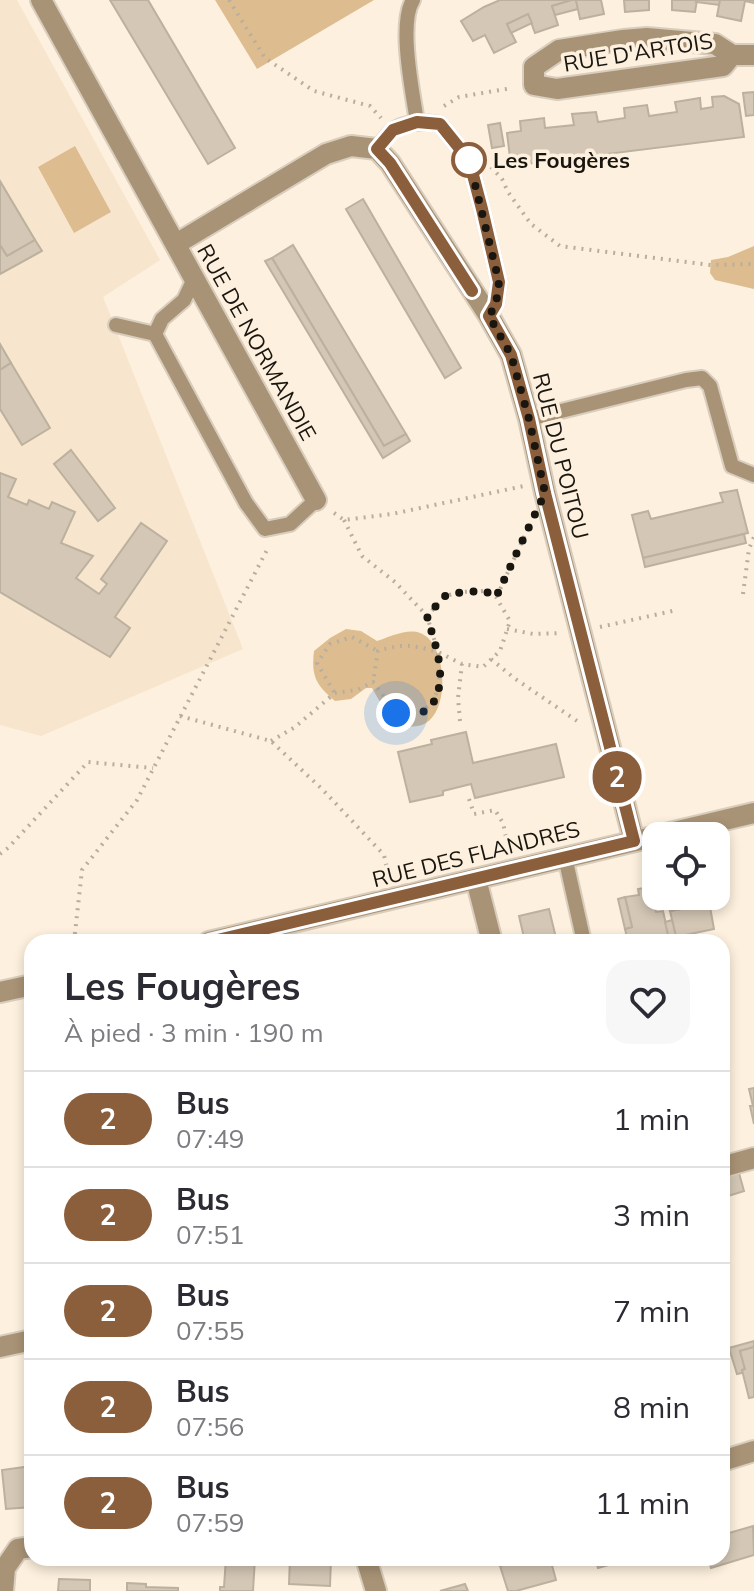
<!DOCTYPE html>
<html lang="fr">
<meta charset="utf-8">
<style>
body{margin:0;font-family:Mulish,sans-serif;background:#f7f7f7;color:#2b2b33;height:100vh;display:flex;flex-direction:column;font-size:30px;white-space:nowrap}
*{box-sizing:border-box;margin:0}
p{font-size:26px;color:#7c7c81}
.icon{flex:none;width:44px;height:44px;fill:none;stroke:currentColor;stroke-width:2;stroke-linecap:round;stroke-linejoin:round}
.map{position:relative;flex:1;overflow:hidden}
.drawer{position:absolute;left:24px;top:934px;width:706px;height:632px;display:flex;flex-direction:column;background:#fff;border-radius:24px;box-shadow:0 4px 12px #0003}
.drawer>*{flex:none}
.badge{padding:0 16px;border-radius:26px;font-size:28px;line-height:52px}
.fabs{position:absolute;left:642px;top:822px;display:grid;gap:16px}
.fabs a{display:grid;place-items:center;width:88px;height:88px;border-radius:16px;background:#fff;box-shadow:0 4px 12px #0003;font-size:40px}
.you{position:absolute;width:40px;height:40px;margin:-20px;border:6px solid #fff;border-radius:50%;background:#1a73e8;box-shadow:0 0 0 12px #1a73e833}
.map>.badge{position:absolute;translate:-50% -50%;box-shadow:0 0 0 4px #fff}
.round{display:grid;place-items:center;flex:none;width:84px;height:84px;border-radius:24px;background:#f7f7f7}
.headline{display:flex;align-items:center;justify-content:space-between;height:136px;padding:0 40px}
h1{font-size:38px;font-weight:700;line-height:60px}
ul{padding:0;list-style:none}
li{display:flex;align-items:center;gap:24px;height:96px;padding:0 40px;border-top:2px solid #e1e1e2}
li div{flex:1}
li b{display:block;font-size:30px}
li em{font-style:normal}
li .badge{min-width:88px;font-weight:700;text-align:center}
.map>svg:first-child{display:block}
.built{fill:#f7e5cd}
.green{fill:#ddbd90}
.building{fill:#d4c7b5;stroke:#bcb09f;stroke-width:2}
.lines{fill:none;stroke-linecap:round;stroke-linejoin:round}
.service-casing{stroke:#d9cdbd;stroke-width:18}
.minor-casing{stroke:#d9cdbd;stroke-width:24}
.path{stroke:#b8ae9f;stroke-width:4;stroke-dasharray:2 6;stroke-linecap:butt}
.service{stroke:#a99376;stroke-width:14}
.minor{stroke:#a99376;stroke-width:20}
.line-casing{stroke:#fff;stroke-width:18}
.line{stroke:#8b5e3c;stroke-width:12}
.walk{stroke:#19150f;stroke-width:8;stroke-dasharray:0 14.4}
.stop-dot{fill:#fff;stroke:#8b5e3c;stroke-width:4}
.labels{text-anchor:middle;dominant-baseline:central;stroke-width:7;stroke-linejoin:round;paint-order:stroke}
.street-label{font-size:22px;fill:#19150f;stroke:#fdf0de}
.stop-label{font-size:22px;font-weight:bold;fill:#19150f;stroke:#fdf0de;text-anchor:start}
</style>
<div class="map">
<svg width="754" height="1591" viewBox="0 0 754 1591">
<rect width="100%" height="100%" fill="#fdf0de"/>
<path class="built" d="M0,0H17L160,260L103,297L243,649L41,736L0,725Z"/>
<g class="green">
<path d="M215,0H374L257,69Z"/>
<path d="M75,146L111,212L74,233L38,167Z"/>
<path d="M754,246V289L715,280L710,273L711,260L728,257Z"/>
<path d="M346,629L361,631L377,641C389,637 408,628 420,633C447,642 452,714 422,725C417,727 408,726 403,727L387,714L372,688H366L351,699L335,701C316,685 311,676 314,651L330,638Z"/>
</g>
<g class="building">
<path d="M110,0H148L235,148L208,164Z"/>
<path d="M500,0H572L552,6L558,25L535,33L528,14L507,24L516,42L494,53L485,35L473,41L461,21L484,7Z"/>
<path d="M572,0H576L578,9L555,15L552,6Z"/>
<path d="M576,0H601L604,14L580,19Z"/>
<path d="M624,0H649V10L625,12Z"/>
<path d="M672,0H697L695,12L672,10Z"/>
<path d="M697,0H720L719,5L696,2Z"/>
<path d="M720,0H754V3L745,1L741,21L717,16Z"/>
<path d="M528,14L532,23L511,33L507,24Z"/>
<path d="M754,92V115L746,116L743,93Z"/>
<path d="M724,96L739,104L744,137L511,166L507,133L521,131L520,121L544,118L545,128L574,125L572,114L596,112L598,122L625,118L624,108L647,105L649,116L677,112L675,102L700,98L701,109L713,107L712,97Z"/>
<path d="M500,123L504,146L492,148L488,125Z"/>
<path d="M0,181L35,240L7,256L0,245Z"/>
<path d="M363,199L461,368L445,378L346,209Z"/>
<path d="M35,240L42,251L0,274V245L7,256Z"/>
<path d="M293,245L406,434L384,446L272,258Z"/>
<path d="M272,258L384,446L406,434L410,441L383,458L265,261Z"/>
<path d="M0,344L11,363L0,370Z"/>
<path d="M11,363L50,428L22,445L0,409V370Z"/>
<path d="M71,450L115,508L98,521L54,464Z"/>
<path d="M0,473L16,479L8,497L27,505L29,500L49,509L52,502L75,512L61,543L93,556L76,578L99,594L107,584L101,579L141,523L167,541L115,617L130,628L110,657L0,592Z"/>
<path d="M737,490L748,533L643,558L632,515L648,511L651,519L723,502L720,493Z"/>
<path d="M744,534L746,543L645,567L643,558Z"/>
<path d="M466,732L473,763L556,744L564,777L475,798L471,784L443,791V795L410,802L398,752L432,744L431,740Z"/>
<path d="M650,887L656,912L663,911L670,942H628L625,929L632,927L625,897L639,895L638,889Z"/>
<path d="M708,896L714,929L676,937L670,911L687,908L685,901Z"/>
<path d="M625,897L632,927L625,929L618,899Z"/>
<path d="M685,901L687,908L670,911L668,905Z"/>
<path d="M549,909L557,942H525L519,916Z"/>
<path d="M672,920L676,937L669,939L665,922Z"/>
<path d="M754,1088V1124L750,1106H753L749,1089Z"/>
<path d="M722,1106L729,1138L722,1139Z"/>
<path d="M739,1173L744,1191L722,1198V1178Z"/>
<path d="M754,1341V1347L740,1351L745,1369L742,1370V1373L737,1374L729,1348Z"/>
<path d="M754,1347V1397L749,1398L742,1370L745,1369L740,1351Z"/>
<path d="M32,1466V1507L6,1509L2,1470Z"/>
<path d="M753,1526L754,1555L711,1568L708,1558H722V1535Z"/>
<path d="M226,1558H255L253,1591H220V1587H224Z"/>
<path d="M290,1558L331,1559L330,1586L289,1584Z"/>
<path d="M530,1558H550L556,1580L516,1591H508L500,1566Z"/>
<path d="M595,1558H633L598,1568Z"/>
<path d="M59,1579L90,1580V1591H58Z"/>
<path d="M127,1583L146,1584V1587L178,1588V1591H127Z"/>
<path d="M465,1584L468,1591H440Z"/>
</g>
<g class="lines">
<g class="service-casing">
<g id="service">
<path d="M413,0C398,24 413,94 417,122"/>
<path d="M377,149C382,143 388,133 395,129C408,121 425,122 440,124L469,160L482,209L499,282L496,304L489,316"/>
<path d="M194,279L184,300L162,319L155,334L246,503L265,529L290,524L316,500"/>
<path d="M116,325L155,334"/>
<path d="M529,419L686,380L702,378L710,386L732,466L754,475"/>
<path d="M565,857L584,942"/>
</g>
</g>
<g class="minor-casing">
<g id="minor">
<path d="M41,0L316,500"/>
<path d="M732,55L723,66L557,89L534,85V67L559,50L623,40L647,38L715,44L732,55H754"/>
<path d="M176,244L326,154L351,146L377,149L390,163L489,316L511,355L529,419L545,493L634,841"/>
<path d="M476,879L492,942"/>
<path d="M209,942L754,813"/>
<path d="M0,992L32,985"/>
<path d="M722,1167L754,1158"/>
<path d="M0,1347L32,1340"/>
<path d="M722,1461L754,1451"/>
<path d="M366,1558L376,1591"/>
<path d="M3,1591L5,1568L18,1549L32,1547"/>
</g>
</g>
<g class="path">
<path d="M229,0L265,58L314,91L370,106L381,118"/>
<path d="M444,106L459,97L512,88"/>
<path d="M491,167L502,179L508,192L531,224L560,246L711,265L754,264"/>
<path d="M334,513L344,520L392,514L524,486"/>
<path d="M344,520L362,556L395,582L427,616L438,652L462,664L483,667L500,651L510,621L496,597L485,591L462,592L445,596L427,616"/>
<path d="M743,594L749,549L754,537"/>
<path d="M497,596L530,524"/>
<path d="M600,627L677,610"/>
<path d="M507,629L533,634L560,633"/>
<path d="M491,659L514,678L580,723"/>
<path d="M334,692L317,663L330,644L352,637L378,651"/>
<path d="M180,716L271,741L324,791L384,855L389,877"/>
<path d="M460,721L458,698L462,664"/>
<path d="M271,741L295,727L335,693L357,690L373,682L396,713L418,715C443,696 439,682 438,652C412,645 404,643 378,651L373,682"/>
<path d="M469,799L474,814L495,810L503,823L509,851"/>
<path d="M0,854L8,848L88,762L153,768"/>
<path d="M74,942L82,870L137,800L269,546"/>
</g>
<use href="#service" class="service"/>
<use href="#minor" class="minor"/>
</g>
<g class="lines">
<g class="line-casing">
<path id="line" d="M209,942L634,841L545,493L529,419L511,355L489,316L496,304L499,282L482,209L469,160L440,124L417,122L393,130L377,149L390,163L472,291"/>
</g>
<use href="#line" class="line"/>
<path class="walk" d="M396,713L418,715C423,712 430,708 433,703C449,677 434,642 427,616L445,596L462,592L485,591L496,597L545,493L529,419L511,355L489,316L496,304L499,282L469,160"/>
</g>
<circle class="stop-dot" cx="469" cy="160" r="16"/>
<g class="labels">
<g class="street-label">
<text transform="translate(638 52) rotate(-9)">RUE D'ARTOIS</text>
<text transform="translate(257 342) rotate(61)">RUE DE NORMANDIE</text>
<text transform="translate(561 456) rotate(76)">RUE DU POITOU</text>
<text transform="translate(476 854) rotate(-14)">RUE DES FLANDRES</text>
</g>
<g class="stop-label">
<text x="493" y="160">Les Fougères</text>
</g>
</g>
</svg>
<div class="fabs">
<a><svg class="icon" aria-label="locate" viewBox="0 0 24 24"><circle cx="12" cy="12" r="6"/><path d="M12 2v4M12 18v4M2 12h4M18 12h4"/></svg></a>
</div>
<div class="you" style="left:396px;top:713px"></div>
<b class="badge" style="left:617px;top:777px;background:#8b5e3c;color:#fff">2</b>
<section class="drawer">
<div class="headline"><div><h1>Les Fougères</h1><p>À pied · 3 min · 190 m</p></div><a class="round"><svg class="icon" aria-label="heart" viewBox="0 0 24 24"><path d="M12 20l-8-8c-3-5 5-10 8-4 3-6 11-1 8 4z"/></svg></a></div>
<ul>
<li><span class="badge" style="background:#8b5e3c;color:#fff">2</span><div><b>Bus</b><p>07:49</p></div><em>1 min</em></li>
<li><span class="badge" style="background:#8b5e3c;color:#fff">2</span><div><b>Bus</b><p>07:51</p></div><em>3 min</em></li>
<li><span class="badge" style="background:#8b5e3c;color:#fff">2</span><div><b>Bus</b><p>07:55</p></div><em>7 min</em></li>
<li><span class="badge" style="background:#8b5e3c;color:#fff">2</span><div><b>Bus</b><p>07:56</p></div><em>8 min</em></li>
<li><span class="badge" style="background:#8b5e3c;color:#fff">2</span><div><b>Bus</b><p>07:59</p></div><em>11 min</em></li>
</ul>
</section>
</div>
